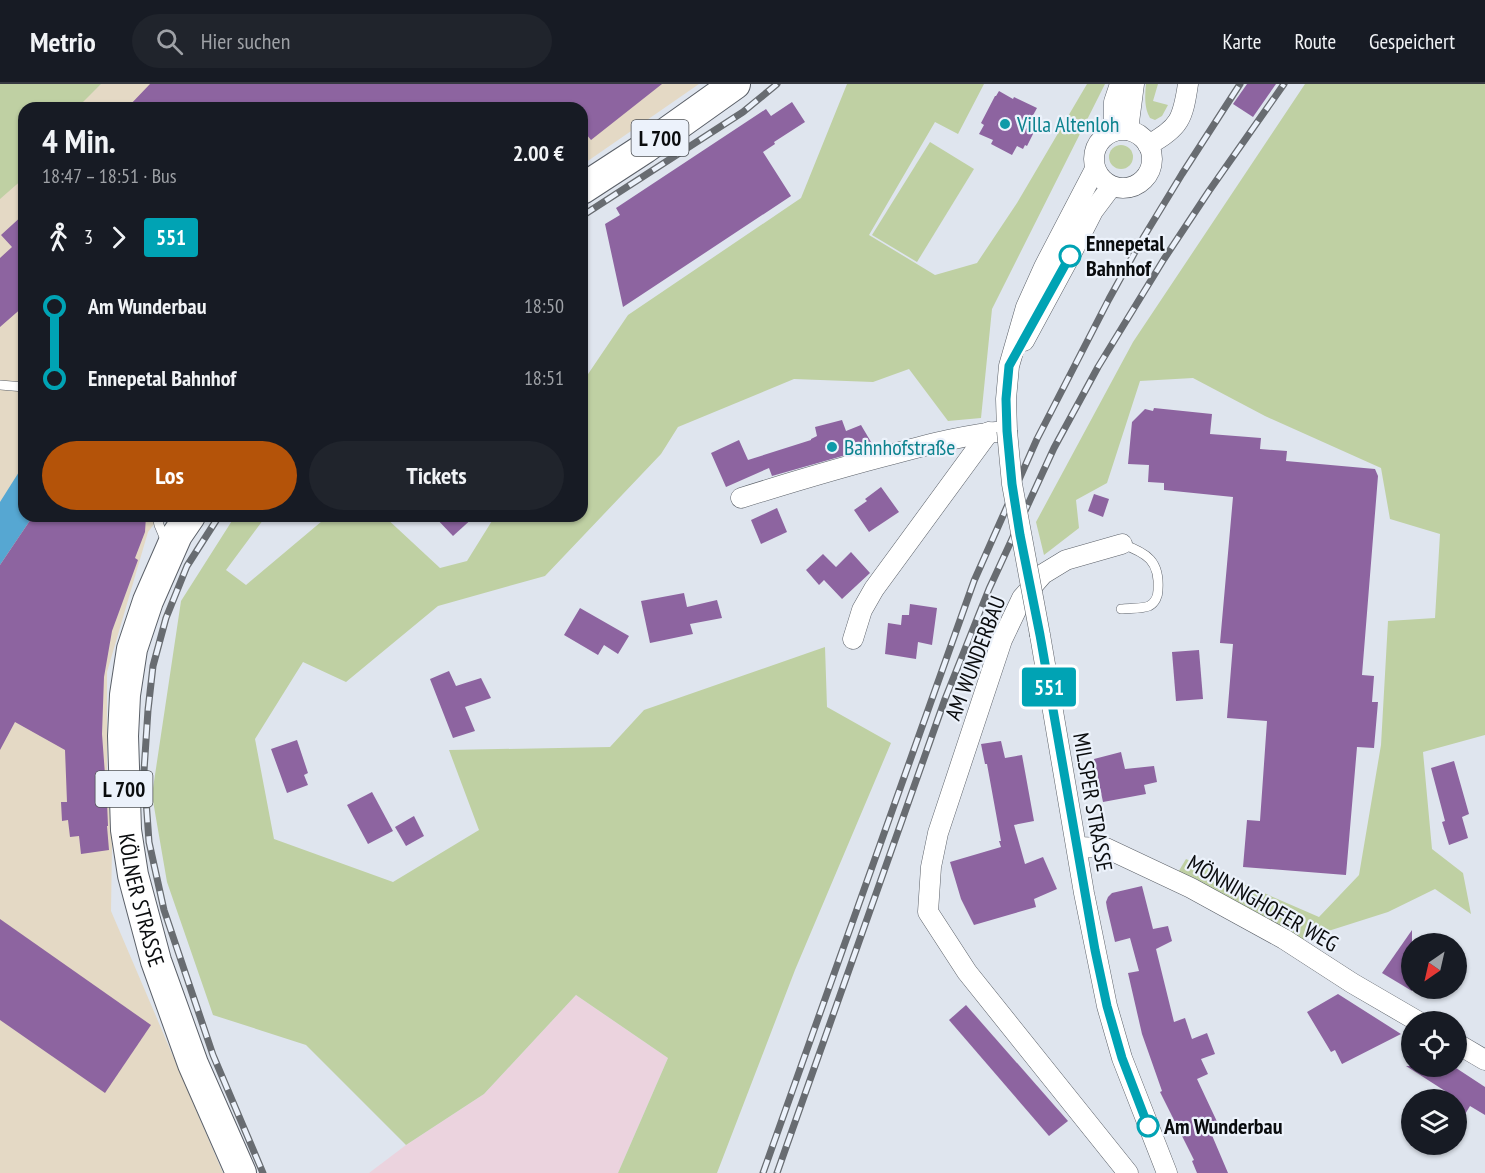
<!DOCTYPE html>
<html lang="de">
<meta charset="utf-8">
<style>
body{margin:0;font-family:"PT Sans Narrow",sans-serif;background:#20242c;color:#f1f3f6;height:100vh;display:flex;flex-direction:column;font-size:22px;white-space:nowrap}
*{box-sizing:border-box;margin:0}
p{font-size:20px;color:#9ea1a6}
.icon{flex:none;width:33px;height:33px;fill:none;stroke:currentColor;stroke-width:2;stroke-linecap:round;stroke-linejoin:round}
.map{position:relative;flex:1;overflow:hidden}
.details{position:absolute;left:18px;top:18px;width:570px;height:420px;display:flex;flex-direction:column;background:#171b24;border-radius:18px;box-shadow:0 2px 4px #0004}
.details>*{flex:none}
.badge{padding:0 12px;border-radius:4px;font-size:21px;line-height:39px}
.needle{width:39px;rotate:214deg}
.buttons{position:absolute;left:1401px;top:849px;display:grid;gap:12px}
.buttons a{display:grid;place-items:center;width:66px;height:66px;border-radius:50%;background:#171b24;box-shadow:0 2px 4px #0004;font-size:30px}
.map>.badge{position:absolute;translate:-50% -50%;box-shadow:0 0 0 3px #fff}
.legs{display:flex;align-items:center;gap:9px;height:66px;padding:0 24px;font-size:20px}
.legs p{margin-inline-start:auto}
.overview{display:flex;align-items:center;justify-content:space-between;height:102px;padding:0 24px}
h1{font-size:33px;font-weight:800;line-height:45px}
.action{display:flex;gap:12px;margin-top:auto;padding:12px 24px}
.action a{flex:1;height:69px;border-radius:36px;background:#b45309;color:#fff;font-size:24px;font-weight:800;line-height:69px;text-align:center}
.action a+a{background:#20242c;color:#f1f3f6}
ul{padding:0 24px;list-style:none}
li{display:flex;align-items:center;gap:21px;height:72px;font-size:22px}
li i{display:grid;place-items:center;width:9px;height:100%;margin:0 8px;background:currentColor}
li i::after{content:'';width:15px;height:15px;margin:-8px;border:4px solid;border-radius:50%;background:#171b24}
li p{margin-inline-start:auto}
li:first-child i{background:linear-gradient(#0000 50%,currentColor 0)}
li:last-child i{background:linear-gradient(currentColor 50%,#0000 0)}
header{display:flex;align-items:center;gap:36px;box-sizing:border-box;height:84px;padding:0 30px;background:#171b24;border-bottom:2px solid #363941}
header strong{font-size:28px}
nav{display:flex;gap:33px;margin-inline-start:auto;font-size:21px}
.search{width:420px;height:54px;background:#20242c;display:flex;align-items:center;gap:15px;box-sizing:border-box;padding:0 21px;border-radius:33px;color:#9ea1a6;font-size:22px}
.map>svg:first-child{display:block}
.commercial{fill:#ebd3de}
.industrial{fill:#e4d9c5}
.green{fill:#bfd0a3}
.water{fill:#56a7d2}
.building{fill:#8d64a0}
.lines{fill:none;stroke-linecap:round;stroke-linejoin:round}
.service-casing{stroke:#5b6068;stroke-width:10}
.minor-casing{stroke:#5b6068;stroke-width:21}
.primary-casing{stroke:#5b6068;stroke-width:32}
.service{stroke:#fff;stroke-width:9}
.minor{stroke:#fff;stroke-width:20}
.primary{stroke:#fff;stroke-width:30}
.rail-casing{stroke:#686c71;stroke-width:7}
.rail{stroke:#ecf2fb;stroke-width:4.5;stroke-dasharray:14;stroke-linecap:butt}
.minor-bridge-casing{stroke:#5b6068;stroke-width:21;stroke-linecap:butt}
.minor-bridge{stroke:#fff;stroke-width:20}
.line-1-casing{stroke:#fff;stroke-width:14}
.line-1{stroke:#00a3b4;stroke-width:9}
.culture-dot{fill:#0f9aa8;stroke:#ecf2fb;stroke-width:2}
.stop-1-dot{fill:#fff;stroke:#00a3b4;stroke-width:3}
.labels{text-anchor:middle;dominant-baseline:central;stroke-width:4.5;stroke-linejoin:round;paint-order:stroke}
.shield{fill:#ecf2fb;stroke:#4e5155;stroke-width:1.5}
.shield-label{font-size:21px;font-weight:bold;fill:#0a0c0e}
.culture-label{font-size:22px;fill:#0d838f;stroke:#ecf2fb;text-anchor:start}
.stop-label{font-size:22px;font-weight:bold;fill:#0a0c0e;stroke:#ecf2fb;text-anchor:start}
.street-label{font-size:22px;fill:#0a0c0e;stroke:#ecf2fb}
</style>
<header>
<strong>Metrio</strong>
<div class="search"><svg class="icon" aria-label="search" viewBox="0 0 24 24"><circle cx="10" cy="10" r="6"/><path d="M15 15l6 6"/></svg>Hier suchen</div>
<nav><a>Karte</a><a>Route</a><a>Gespeichert</a></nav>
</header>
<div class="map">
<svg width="1485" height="1089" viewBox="0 0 1485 1089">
<rect width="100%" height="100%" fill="#dfe5ee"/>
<path class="commercial" d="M576,911L668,974L618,1089H369L406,1061L484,1010Z"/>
<g class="industrial">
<path d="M101,0H699L582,81V24H75Z"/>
<path d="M24,72V432H160L148,448L107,588V694L112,761L111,827L223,1089H0V94Z"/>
</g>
<g class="green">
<path d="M0,0H101L77,24H24V94L0,115Z"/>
<path d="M847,0H984L958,50L935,38L869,151L935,191L977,179L1017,119L1087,0H1105L992,225L981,334L948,337L909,285L873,298L794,295L678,343L661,370L545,492L438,522L346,598L303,578L255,655L274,755L393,798L479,746L449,666L610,663L644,626L825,563L827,623L891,659L795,886L717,1089H618L668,974L576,911L484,1010L406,1061L306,961L213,931L167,798L152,711L181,517L235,432H266L226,486L246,501L328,432H384L440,484L467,477L495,432H582V299L628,231L801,114Z"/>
<path d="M1146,0H1158L1153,17L1168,21L1162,32L1155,36L1150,34C1144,24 1145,11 1146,0Z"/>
<path d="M1305,0H1485V651L1423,668L1432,765L1463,789L1471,830L1435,805L1388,828L1300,856L1174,795L1186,775L1319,833L1359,791L1381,661L1388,537L1435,534L1440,450L1390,435L1381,384L1265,332L1193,294L1140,297L1107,399L1076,416L1079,444L1044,471L1036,438L1133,258Z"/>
<path d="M930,58L974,85L917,178L872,151Z"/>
<circle cx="1121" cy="73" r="12"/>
</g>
<path class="water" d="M24,380V432H33L0,481V418Z"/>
<g class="building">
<path d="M150,0H662L591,56L582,45V24H127Z"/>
<path d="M1247,0H1276L1253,33L1233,20Z"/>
<path d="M999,7L1013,15L1014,13L1037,24L1026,44L1034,48L1027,62L1025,61L1023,65L1017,62L1012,71L991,60L993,56L979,50L984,41L981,39L995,12H996Z"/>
<path d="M792,18L805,38L774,58L775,60L763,68L791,112L623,223L605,140L620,131L616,124L766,25L771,32Z"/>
<path d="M24,130V222L0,243V174L12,163L1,151Z"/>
<path d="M1154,324L1212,330L1210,350L1261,354L1260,365L1287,367L1286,377L1375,385L1378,392L1362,591L1374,592L1372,618H1378L1374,664L1357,663L1346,791L1243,783L1247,736L1260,737L1267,637L1227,634L1233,560L1220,559L1233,413L1164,406V399L1148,398L1149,381L1128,380L1132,338L1145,325L1153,327Z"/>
<path d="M842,336L846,347L861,341L874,363L772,392L769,384L726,403L711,369L739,356L748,376L811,356V355L817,352L815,343Z"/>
<path d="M881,403L899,428L869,448L854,426L867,417L865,415Z"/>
<path d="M1094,410L1109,415L1103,433L1088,427Z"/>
<path d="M777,424L787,448L761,460L751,436Z"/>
<path d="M33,432H146L145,448L135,474L138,476L112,547L104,593L102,650L107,718L108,742H107L109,766L81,770L79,752L70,753L68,736L62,737L61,718H67L65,666L15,638L0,666V481Z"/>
<path d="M434,432H475L453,452Z"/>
<path d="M851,468L870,489L842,515L824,496L819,501L806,486L823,470L836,483Z"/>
<path d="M684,509L687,523L717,516L722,534L690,540L693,550L650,559L641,517Z"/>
<path d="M910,520L937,524L932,561L918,558L916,575L885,570L888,539L901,541L902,531H909Z"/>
<path d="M580,524L629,552L618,570L604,561L598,571L564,551Z"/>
<path d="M1199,566L1203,615L1176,617L1172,568Z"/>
<path d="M449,587L456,602L481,594L491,614L465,623L475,647L453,654L430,595Z"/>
<path d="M297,656L308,689L304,691L308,701L287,709L271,665Z"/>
<path d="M1001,657L1005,674L1022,671L1034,737L1014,741L1025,780L1043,773L1057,805L1034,815L1036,823L974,841L961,815L950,778L1001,763L999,757H1001L987,680H985L981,660Z"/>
<path d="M1121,668L1125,685L1154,682L1157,698L1144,701L1146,710L1103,718L1094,675Z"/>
<path d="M1454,677L1469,730L1462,733L1468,754L1449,761L1442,738L1445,737L1431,684Z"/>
<path d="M372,708L393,747L368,760L347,721Z"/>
<path d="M414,732L424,752L406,762L395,743Z"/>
<path d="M1142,802L1153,845L1168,842L1172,857L1156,865L1174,938L1185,934L1192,955L1207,949L1215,970L1201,975L1208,990L1197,995L1220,1044L1211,1049L1228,1089H1197L1192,1077L1194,1076L1160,1008L1162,1007L1142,950L1128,889L1139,887L1130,854L1115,858L1107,824L1106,818L1108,813L1112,809Z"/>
<path d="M0,835L151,941L105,1009L0,936Z"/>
<path d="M1412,846V907L1382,889Z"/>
<path d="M1338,910L1401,950L1342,980L1335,966L1331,968L1307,928Z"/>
<path d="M966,921L1068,1037L1049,1052L949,936Z"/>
<path d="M1406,982H1453L1485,1003V1031L1470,1022L1456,1045V1014Z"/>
</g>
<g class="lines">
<g class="service-casing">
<g id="service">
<path d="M0,301L24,303"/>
<path d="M157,432L159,441L167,460"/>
<path d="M1121,525C1129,524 1142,525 1149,522C1155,519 1158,512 1158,506C1160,477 1147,469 1122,460"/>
</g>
</g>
<g class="minor-casing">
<g id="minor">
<circle cx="1123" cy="75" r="29"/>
<path d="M1128,46L1134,0"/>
<path d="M1114,47V18L1120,0"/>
<path d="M1148,61C1180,44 1183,34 1188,0"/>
<path d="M1024,257L1070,172L1093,127L1111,103"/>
<path d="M741,414C792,398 842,383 893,370C930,360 968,350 1007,347L1006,315L1009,282L1026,223L1044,183L1095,85"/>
<path d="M1122,460L1066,476L1043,490L1022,514L1002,556L938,749L931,783L928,828L967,888L1128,1089"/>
<path d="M1040,551L1084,809L1107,922L1122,974L1167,1089"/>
<path d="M853,555L862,526L874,505L989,348"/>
<path d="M1077,763L1106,764L1191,804L1284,855L1352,899L1419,938"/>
<path d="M1456,959L1485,976"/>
</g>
</g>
<g class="primary-casing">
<g id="primary">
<path d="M582,105L645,64L735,0"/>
<path id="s1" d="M190,432L177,451L148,517L132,565L125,611L123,652L126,746L133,791L156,877L193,980L241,1089"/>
</g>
</g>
<use href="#service" class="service"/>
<use href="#minor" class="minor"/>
<use href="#primary" class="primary"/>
<g class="rail-casing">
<g id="rail">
<path d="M582,132L743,28L777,0"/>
<path d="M219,432L187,482L166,534L153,582L148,626L144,687L149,758L164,826L213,971L263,1089"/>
<path d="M763,1089L974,497L1037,355L1109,215L1140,159L1182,90L1240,0"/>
<path d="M777,1089L945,615L989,505L1054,364L1098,283L1164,175L1209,107L1284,0"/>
</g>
</g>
<use href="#rail" class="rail"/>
<g class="minor-bridge-casing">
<path id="minor-bridge" d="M1007,347L1012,400L1040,551"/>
</g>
<use href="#minor-bridge" class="minor-bridge"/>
</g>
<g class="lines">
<g class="line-1-casing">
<path id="line-1" d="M1070,172L1009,282L1006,315L1007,347L1012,400L1020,451L1040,551L1095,866L1107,922L1122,974L1148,1042"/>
</g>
<use href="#line-1" class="line-1"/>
</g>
<g class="culture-dot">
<circle cx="1005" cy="40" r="6"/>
<circle cx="832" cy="363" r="6"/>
</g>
<g class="stop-1-dot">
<circle cx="1070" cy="172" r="10"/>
<circle cx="1148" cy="1042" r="10"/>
</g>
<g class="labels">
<g class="shield">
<rect x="631.5" y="36" width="57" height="36" rx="4.5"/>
<rect x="95.5" y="687" width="57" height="36" rx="4.5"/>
</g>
<g class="shield-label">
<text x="660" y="54">L 700</text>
<text x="124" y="705">L 700</text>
</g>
<g class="culture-label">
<text x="1017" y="40">Villa Altenloh</text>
<text x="844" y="363">Bahnhofstraße</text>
</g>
<g class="stop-label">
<text x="1086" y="159">Ennepetal<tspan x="1086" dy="25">Bahnhof</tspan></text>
<text x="1164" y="1042">Am Wunderbau</text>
</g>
<g class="street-label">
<text transform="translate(975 574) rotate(-69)">AM WUNDERBAU</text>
<text transform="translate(1093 718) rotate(80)">MILSPER STRASSE</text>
<text stroke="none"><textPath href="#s1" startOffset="399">KÖLNER STRASSE</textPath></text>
<text transform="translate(1263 819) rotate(30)">MÖNNINGHOFER WEG</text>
</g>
</g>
</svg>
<div class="buttons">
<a><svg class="needle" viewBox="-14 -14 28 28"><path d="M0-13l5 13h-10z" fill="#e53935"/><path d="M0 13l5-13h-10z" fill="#9ea1a6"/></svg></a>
<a><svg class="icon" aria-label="locate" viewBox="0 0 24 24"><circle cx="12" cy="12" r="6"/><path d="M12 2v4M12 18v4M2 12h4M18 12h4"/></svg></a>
<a><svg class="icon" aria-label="layers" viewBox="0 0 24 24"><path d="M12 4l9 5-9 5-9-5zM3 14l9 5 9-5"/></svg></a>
</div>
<b class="badge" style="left:1049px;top:603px;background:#00a3b4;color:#fff">551</b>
<section class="details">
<div class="overview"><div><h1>4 Min.</h1><p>18:47 – 18:51 · Bus</p></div><b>2.00 €</b></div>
<div class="legs"><svg class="icon" aria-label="walk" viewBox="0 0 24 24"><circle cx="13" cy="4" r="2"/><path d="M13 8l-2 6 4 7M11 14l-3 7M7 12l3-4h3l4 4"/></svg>3<svg class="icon" aria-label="forward" viewBox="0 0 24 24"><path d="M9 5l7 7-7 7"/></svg><b class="badge" style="background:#00a3b4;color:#fff">551</b></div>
<ul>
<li><i style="color:#00a3b4"></i><b>Am Wunderbau</b><p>18:50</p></li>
<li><i style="color:#00a3b4"></i><b>Ennepetal Bahnhof</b><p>18:51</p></li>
</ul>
<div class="action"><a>Los</a><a>Tickets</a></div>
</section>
</div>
